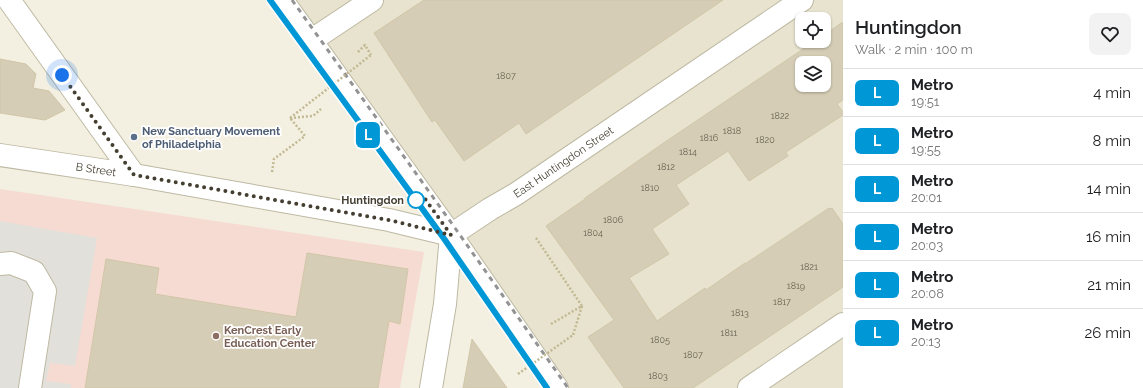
<!DOCTYPE html>
<meta charset="utf-8">
<style>
body{margin:0;font-family:Raleway,sans-serif;background:#f2f2f2;color:#202124;height:100vh;display:flex;flex-direction:column;font-size:15px;white-space:nowrap}
*{box-sizing:border-box;margin:0}
p{font-size:13px;color:#757577}
.icon{flex:none;width:22px;height:22px;fill:none;stroke:currentColor;stroke-width:2;stroke-linecap:round;stroke-linejoin:round}
.map{position:relative;flex:1;overflow:hidden}
.side{display:flex;flex-direction:column;background:#fff;width:300px}
.side>*{flex:none}
.badge{padding:0 8px;border-radius:6px;font-size:14px;line-height:26px}
.buttons{position:absolute;left:795px;top:12px;display:grid;gap:8px}
.buttons a{display:grid;place-items:center;width:36px;height:36px;border-radius:8px;background:#fff;box-shadow:0 1px 3px #0004;font-size:20px}
.you{position:absolute;width:20px;height:20px;margin:-10px;border:3px solid #fff;border-radius:50%;background:#1a73e8;box-shadow:0 0 0 6px #1a73e833}
.map>.badge{position:absolute;translate:-50% -50%;box-shadow:0 0 0 2px #fff}
.round{display:grid;place-items:center;flex:none;width:42px;height:42px;border-radius:8px;background:#f2f2f2}
.headline{display:flex;align-items:center;justify-content:space-between;height:68px;padding:0 12px}
h1{font-size:19px;font-weight:600;line-height:30px}
ul{padding:0;list-style:none}
li{display:flex;align-items:center;gap:12px;height:48px;padding:0 12px;border-top:1px solid #e0e0e0}
li div{flex:1}
li b{display:block;font-size:15px}
li em{font-style:normal}
li .badge{min-width:44px;font-weight:700;text-align:center}
main{display:flex;flex:1;min-height:0}
.map>svg:first-child{display:block}
.residential{fill:#e7e3ce;fill-rule:evenodd}
.medical{fill:#f6dbd2}
.parking{fill:#e2e0da}
.building{fill:#d5cdb5;stroke:#d1c6a8;fill-rule:evenodd}
.lines{fill:none;stroke-linecap:round;stroke-linejoin:round}
.minor-casing{stroke:#beb9a3;stroke-width:24}
.path{stroke:#c2b892;stroke-width:2.5;stroke-dasharray:2 2;stroke-linecap:butt}
.minor{stroke:#fff;stroke-width:22}
.rail{stroke:#939393;stroke-width:3;stroke-dasharray:5 5;stroke-linecap:butt}
.path-bridge{stroke:#c2b892;stroke-width:2.5;stroke-dasharray:2 2;stroke-linecap:butt}
.line-casing{stroke:#fff;stroke-width:9}
.line{stroke:#0097d6;stroke-width:6}
.walk{stroke:#443f31;stroke-width:4;stroke-dasharray:0 7.2}
.service-dot{fill:#5c6f8a;stroke:#fff;stroke-width:1.5}
.stop-dot{fill:#fff;stroke:#0097d6;stroke-width:2}
.education-dot{fill:#8d6e63;stroke:#fff;stroke-width:1.5}
.labels{text-anchor:middle;dominant-baseline:central;stroke-width:3.5;stroke-linejoin:round;paint-order:stroke}
.number-label{font-size:9px;fill:#686252}
.service-label{font-size:11px;font-weight:bold;fill:#4e5e75;stroke:#fff;text-anchor:start}
.street-label{font-size:11px;fill:#443f31;stroke:#fff}
.stop-label{font-size:11px;font-weight:bold;fill:#443f31;stroke:#fff;text-anchor:end}
.education-label{font-size:11px;font-weight:bold;fill:#785e54;stroke:#fff;text-anchor:start}
</style>
<main>
<div class="map">
<svg width="843" height="388" viewBox="0 0 843 388">
<rect width="100%" height="100%" fill="#f3f0e1"/>
<path class="residential" d="M284,0H843V388H560ZM802,19H824V41H802ZM802,63H824V85H802Z"/>
<path class="medical" d="M0,189L424,252L400,388H0Z"/>
<path class="parking" d="M0,221L97,238L75,366L50,363L46,381L71,384V388H0Z"/>
<g class="building">
<path d="M424,0H723L526,134L519,123L464,161L435,120L432,122L374,33Z"/>
<path d="M843,22V100L837,104L843,112V115L786,152L788,156L749,181L728,151L676,185L689,204L652,229L669,254L629,278L657,321L705,288L706,290L745,263V264L829,208L831,209L832,208L843,224V287L693,388H624L588,337L614,320L546,226L585,199V198L665,142L815,41H824V35ZM802,63H824V85H802Z"/>
<path d="M0,59L26,64L36,74L33,88L49,91L65,110L45,120L0,113Z"/>
<path d="M307,253L408,269L400,324L389,321L378,388H85L106,259L159,268L155,294L296,317Z"/>
<path d="M472,339L507,388H463Z"/>
</g>
<g class="lines">
<g class="minor-casing">
<g id="minor">
<path d="M9,0L134,175"/>
<path d="M282,0L451,235L557,388"/>
<path d="M312,40L372,0"/>
<path id="s1" d="M0,155L134,175L389,220L451,235"/>
<path id="s2" d="M451,235L490,209L516,194L802,0"/>
<path d="M0,264L11,263L34,272L45,291L30,388"/>
<path d="M431,388L445,304L451,235"/>
<path d="M749,388L843,324"/>
</g>
</g>
<g class="path">
<path d="M358,52L365,45L371,55"/>
<path d="M290,118L313,116L321,109"/>
<path d="M272,172L274,159L305,136L290,118"/>
<path d="M536,238L582,306"/>
<path d="M551,324L582,306L573,335"/>
</g>
<use href="#minor" class="minor"/>
<g class="rail">
<path d="M270,0L445,240L547,388"/>
<path d="M292,0L455,228L568,388"/>
</g>
<g class="path-bridge">
<path d="M290,118L371,55"/>
<path d="M518,374L573,335"/>
</g>
</g>
<g class="lines">
<g class="line-casing">
<path id="line" d="M270,0L445,240L547,388"/>
</g>
<use href="#line" class="line"/>
<path class="walk" d="M62,75L134,175L389,220L451,235L423,196L416,200"/>
</g>
<circle class="service-dot" cx="134" cy="137" r="4"/>
<circle class="stop-dot" cx="416" cy="200" r="8"/>
<circle class="education-dot" cx="216" cy="336" r="4"/>
<g class="labels">
<g class="number-label">
<text x="506" y="76">1807</text>
<text x="780" y="116">1822</text>
<text x="732" y="131">1818</text>
<text x="709" y="138">1816</text>
<text x="765" y="140">1820</text>
<text x="688" y="152">1814</text>
<text x="666" y="167">1812</text>
<text x="650" y="188">1810</text>
<text x="613" y="220">1806</text>
<text x="593" y="233">1804</text>
<text x="809" y="267">1821</text>
<text x="796" y="286">1819</text>
<text x="782" y="302">1817</text>
<text x="740" y="313">1813</text>
<text x="729" y="333">1811</text>
<text x="660" y="340">1805</text>
<text x="693" y="355">1807</text>
<text x="658" y="376">1803</text>
</g>
<g class="service-label">
<text x="142" y="131">New Sanctuary Movement<tspan x="142" dy="13">of Philadelphia</tspan></text>
</g>
<g class="street-label">
<text stroke="none"><textPath href="#s2" startOffset="134">East Huntingdon Street</textPath></text>
<text stroke="none"><textPath href="#s1" startOffset="97">B Street</textPath></text>
</g>
<g class="stop-label">
<text x="404" y="200">Huntingdon</text>
</g>
<g class="education-label">
<text x="224" y="330">KenCrest Early<tspan x="224" dy="13">Education Center</tspan></text>
</g>
</g>
</svg>
<div class="buttons">
<a><svg class="icon" aria-label="locate" viewBox="0 0 24 24"><circle cx="12" cy="12" r="6"/><path d="M12 2v4M12 18v4M2 12h4M18 12h4"/></svg></a>
<a><svg class="icon" aria-label="layers" viewBox="0 0 24 24"><path d="M12 4l9 5-9 5-9-5zM3 14l9 5 9-5"/></svg></a>
</div>
<div class="you" style="left:62px;top:75px"></div>
<b class="badge" style="left:368px;top:135px;background:#0097d6;color:#fff">L</b>
</div>
<section class="side">
<div class="headline"><div><h1>Huntingdon</h1><p>Walk · 2 min · 100 m</p></div><a class="round"><svg class="icon" aria-label="heart" viewBox="0 0 24 24"><path d="M12 20l-8-8c-3-5 5-10 8-4 3-6 11-1 8 4z"/></svg></a></div>
<ul>
<li><span class="badge" style="background:#0097d6;color:#fff">L</span><div><b>Metro</b><p>19:51</p></div><em>4 min</em></li>
<li><span class="badge" style="background:#0097d6;color:#fff">L</span><div><b>Metro</b><p>19:55</p></div><em>8 min</em></li>
<li><span class="badge" style="background:#0097d6;color:#fff">L</span><div><b>Metro</b><p>20:01</p></div><em>14 min</em></li>
<li><span class="badge" style="background:#0097d6;color:#fff">L</span><div><b>Metro</b><p>20:03</p></div><em>16 min</em></li>
<li><span class="badge" style="background:#0097d6;color:#fff">L</span><div><b>Metro</b><p>20:08</p></div><em>21 min</em></li>
<li><span class="badge" style="background:#0097d6;color:#fff">L</span><div><b>Metro</b><p>20:13</p></div><em>26 min</em></li>
</ul>
</section>
</main>
